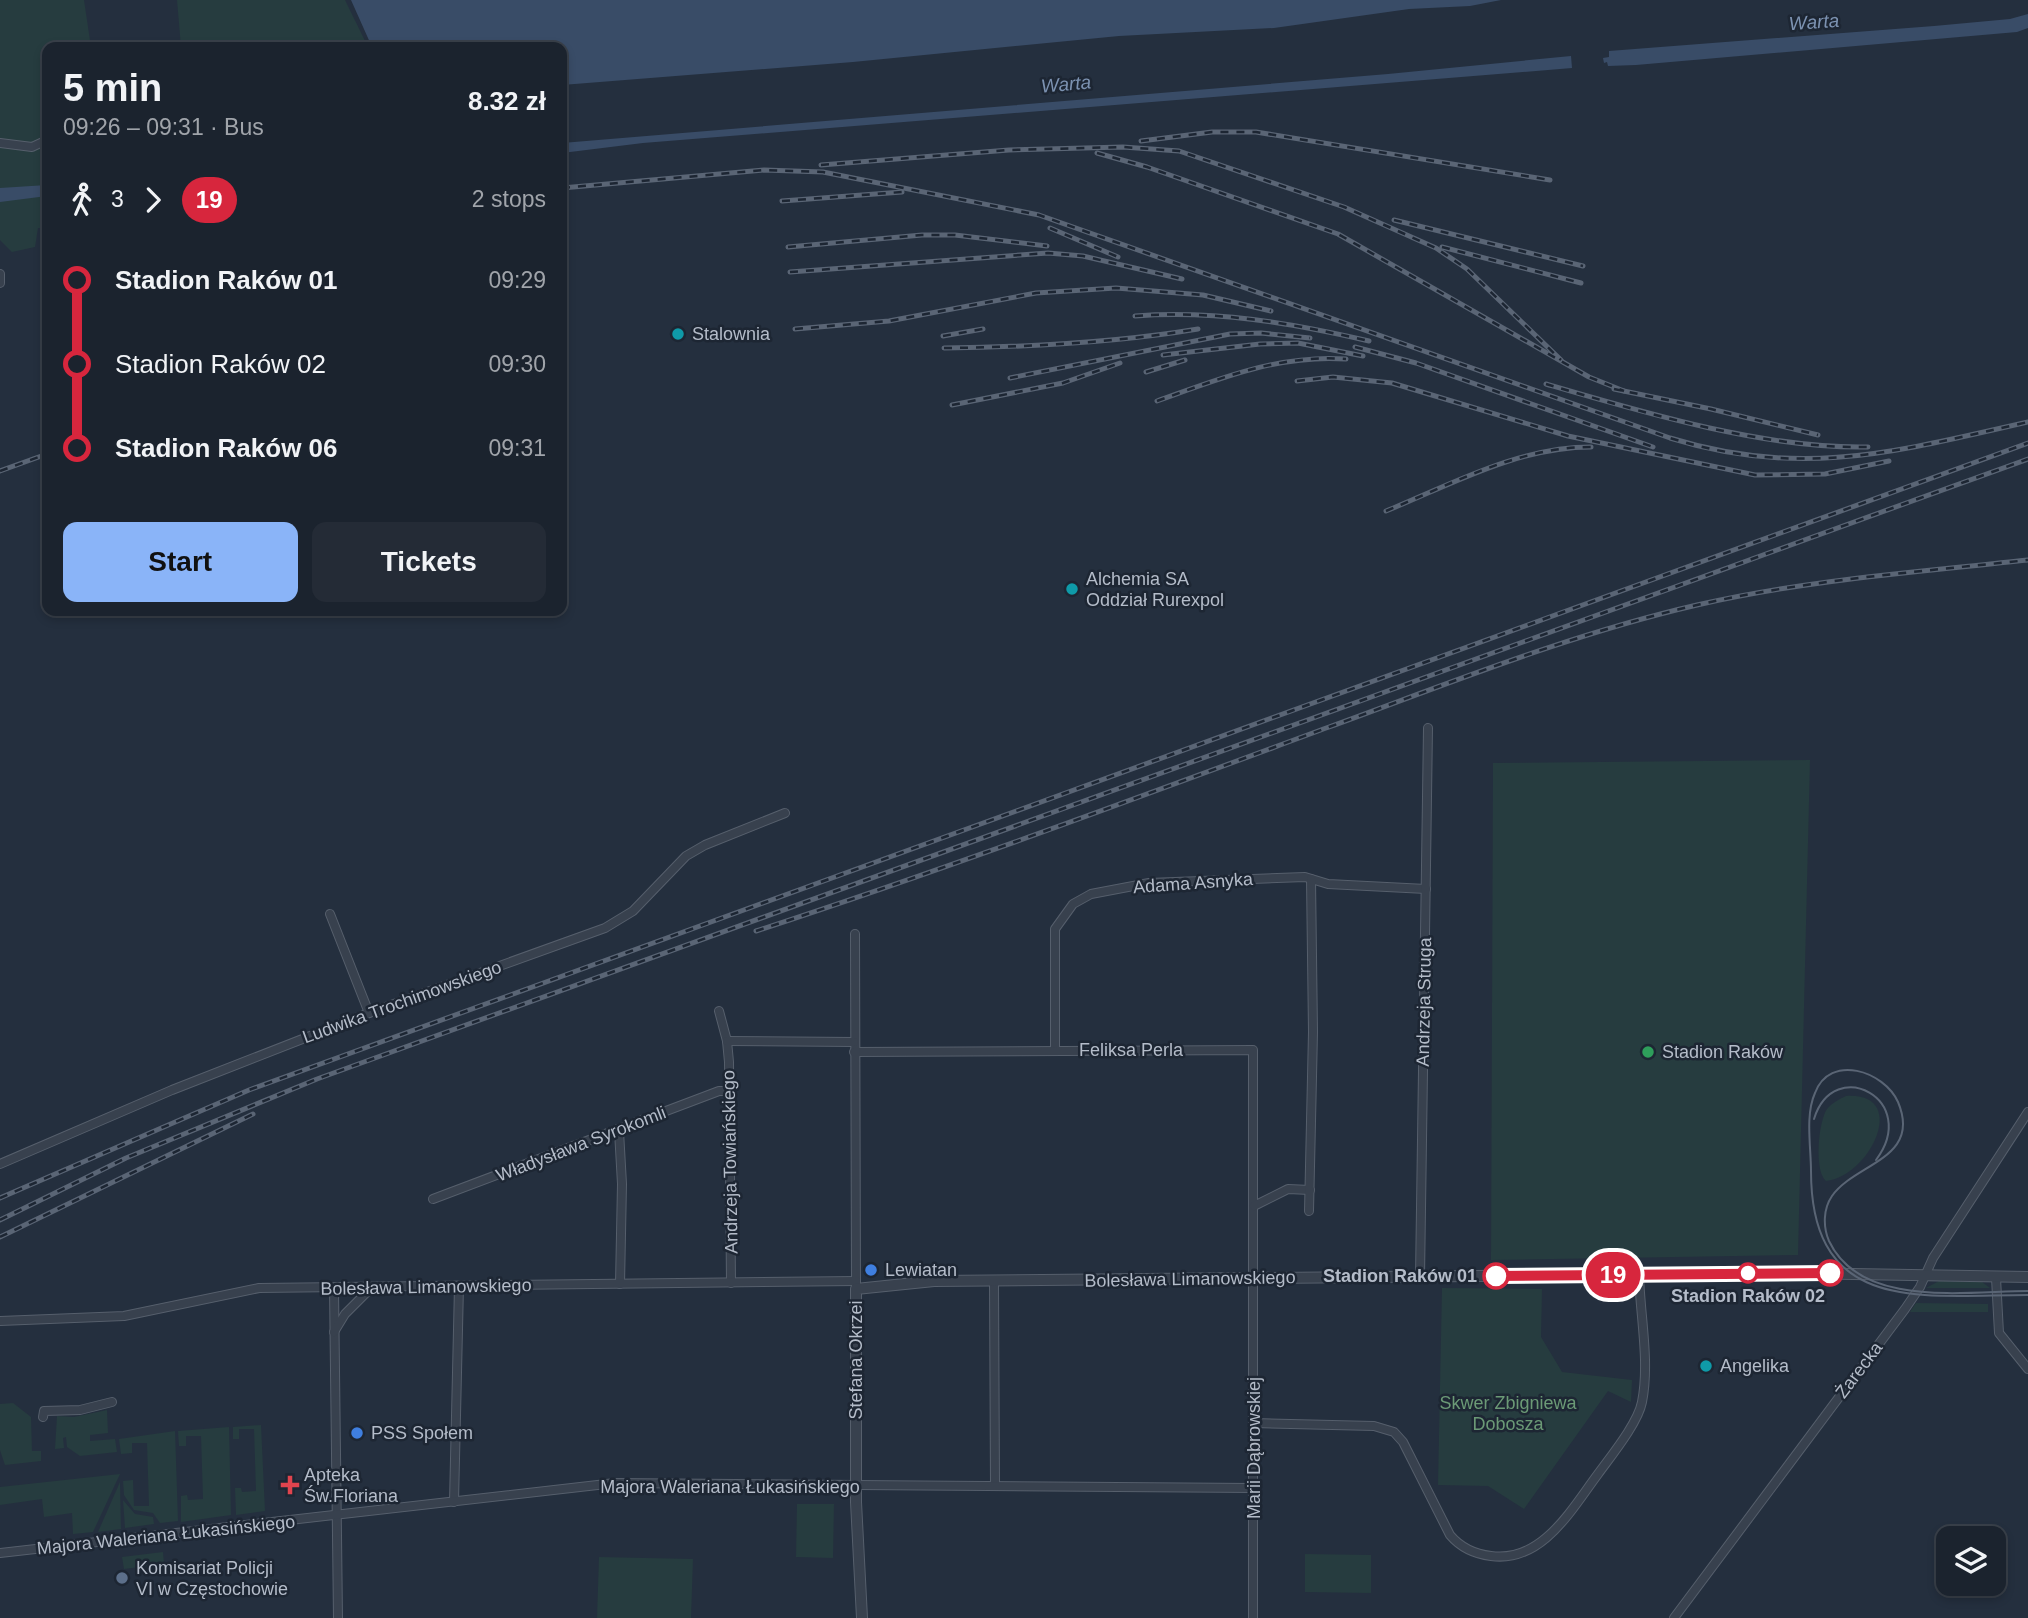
<!DOCTYPE html>
<meta charset="utf-8">
<style>
body{margin:0;font-family:Helvetica,sans-serif;background:#242b36;color:#f1f3f6;height:100vh;display:flex;flex-direction:column;font-size:26px;white-space:nowrap}
*{box-sizing:border-box;margin:0}
p{font-size:23px;color:#a0a4aa}
.icon{flex:none;width:38px;height:38px;fill:none;stroke:currentColor;stroke-width:2;stroke-linecap:round;stroke-linejoin:round}
.map{position:relative;flex:1;overflow:hidden}
.drawer{position:absolute;left:42px;top:42px;width:525px;height:574px;display:flex;flex-direction:column;background:#1b232e;border-radius:14px;box-shadow:0 4px 10px #0003,0 0 0 2px #39404a}
.drawer>*{flex:none}
.badge{padding:0 14px;border-radius:23px;font-size:24px;line-height:46px}
.controls{position:absolute;left:1936px;top:1526px;display:grid;gap:14px}
.controls a{display:grid;place-items:center;width:70px;height:70px;border-radius:14px;background:#1b232e;box-shadow:0 4px 10px #0003,0 0 0 2px #39404a;font-size:35px}
.map>.badge{position:absolute;translate:-50% -50%;box-shadow:0 0 0 4px #fff}
.legs{display:flex;align-items:center;gap:10px;height:77px;padding:0 21px;font-size:23px}
.legs p{margin-inline-start:auto}
.head{display:flex;align-items:center;justify-content:space-between;height:119px;padding:0 21px}
h1{font-size:38px;font-weight:700;line-height:52px}
.cta{display:flex;gap:14px;margin-top:auto;padding:14px 21px}
.cta a{flex:1;height:80px;border-radius:14px;background:#8ab4f8;color:#111;font-size:28px;font-weight:700;line-height:80px;text-align:center}
.cta a+a{background:#242b36;color:#f1f3f6}
ul{padding:0 21px;list-style:none}
li{display:flex;align-items:center;gap:24px;height:84px;font-size:26px}
li i{display:grid;place-items:center;width:10px;height:100%;margin:0 9px;background:currentColor}
li i::after{content:'';width:18px;height:18px;margin:-9px;border:5px solid;border-radius:50%;background:#1b232e}
li p{margin-inline-start:auto}
li:first-child i{background:linear-gradient(#0000 50%,currentColor 0)}
li:last-child i{background:linear-gradient(currentColor 50%,#0000 0)}
.map>svg:first-child{display:block}
.green{fill:#263c3f}
.water{fill:#394c67}
.lines{fill:none;stroke-linecap:round;stroke-linejoin:round}
.minor-casing{stroke:#565f6c;stroke-width:10}
.tertiary-casing{stroke:#565f6c;stroke-width:12}
.minor{stroke:#38414e;stroke-width:8}
.tertiary{stroke:#38414e;stroke-width:10}
.tram{stroke:#5a6575;stroke-width:2}
.rail-casing{stroke:#5a6575;stroke-width:5}
.rail{stroke:#1d2633;stroke-width:2.5;stroke-dasharray:8;stroke-linecap:butt}
.line-1-casing{stroke:#fff;stroke-width:16}
.line-1{stroke:#d7263d;stroke-width:10}
.culture-dot{fill:#0f9aa8;stroke:#1d2633;stroke-width:2.5}
.leisure-dot{fill:#2e9e5b;stroke:#1d2633;stroke-width:2.5}
.shop-dot{fill:#3f7fe0;stroke:#1d2633;stroke-width:2.5}
.stop-1-dot{fill:#fff;stroke:#d7263d;stroke-width:3.5}
.health-dot{fill:#e0444e;stroke:#1d2633;stroke-width:2.5}
.service-dot{fill:#5c6f8a;stroke:#1d2633;stroke-width:2.5}
.labels{text-anchor:middle;dominant-baseline:central;stroke-width:5;stroke-linejoin:round;paint-order:stroke}
.poi-label{font-size:18px;fill:#b4bcc9;stroke:#1d2633;text-anchor:start}
.street-label{font-size:18px;fill:#b4bcc9;stroke:#1d2633}
.stop-label{font-size:18px;font-weight:bold;fill:#b4bcc9;stroke:#1d2633;text-anchor:end}
.park-label{font-size:18px;fill:#6b9a76;stroke:#1d2633}
.water-label{font-size:19px;font-style:italic;fill:#7c92b1;stroke:#1d2633}
</style>
<div class="map">
<svg width="2028" height="1618" viewBox="0 0 2028 1618">
<rect width="100%" height="100%" fill="#242f3e"/>
<g class="green">
<path d="M0,0H84L91,47H47V228H38L35,247L12,252L0,240Z"/>
<path d="M177,0H345L368,47H181Z"/>
<path d="M1810,760L1798,1255L1491,1260L1493,763Z"/>
<path d="M1846,1096C1910,1092 1871,1176 1826,1181C1814,1172 1818,1122 1827,1109C1832,1103 1839,1099 1846,1096Z"/>
<path d="M1939,1281L1982,1282L1990,1288H1926Z"/>
<path d="M1442,1288L1542,1289L1541,1337L1562,1372L1632,1380L1631,1402L1608,1391L1524,1509L1488,1486L1438,1485Z"/>
<path d="M1916,1303L1988,1304V1312H1910Z"/>
<path d="M13,1403L31,1417L32,1451H41V1461L5,1465L0,1450V1404Z"/>
<path d="M107,1410L108,1433L90,1435V1441L115,1439L117,1452L80,1456L67,1447L66,1437L63,1438L64,1448L55,1449L57,1416L74,1417Z"/>
<path d="M261,1425L265,1511L236,1515L235,1488H241L242,1492L256,1491L254,1429H239V1439H233V1427Z"/>
<path d="M229,1427L231,1515L181,1522V1496L187,1495L188,1500L203,1499L201,1436H186V1446H179L178,1431Z"/>
<path d="M175,1431L178,1521L160,1523L153,1513L134,1510L124,1495L123,1481L133,1480L134,1506H149L147,1443H132V1453L121,1454L119,1439Z"/>
<path d="M120,1474L93,1532L73,1534L72,1513L44,1517L42,1499L0,1505V1487Z"/>
<path d="M120,1482L121,1529L98,1532Z"/>
<path d="M123,1500L135,1514L153,1517L154,1524L125,1528Z"/>
<path d="M797,1504H834L833,1558L796,1557Z"/>
<path d="M163,1552L164,1564L124,1569L122,1557Z"/>
<path d="M1305,1554L1371,1555V1593L1305,1592Z"/>
<path d="M599,1557L693,1559L691,1618H597Z"/>
</g>
<g class="water">
<path d="M351,0H1501L1470,6L1409,9L1274,28L1119,36L853,62L562,85V47H372Z"/>
<path d="M2028,14V28L2017,32L1636,65L1608,66L1607,62L1604,63L1603,58L1609,57V51L1934,26L2010,19Z"/>
<path d="M1571,56L1572,68L643,143L562,153V143L1388,74Z"/>
<path d="M47,185V196L0,202V188Z"/>
</g>
<g class="lines">
<g class="minor-casing">
<g id="minor">
<path d="M0,143L32,147L47,140"/>
<path d="M0,274V283"/>
<path d="M330,914L369,1013"/>
<path d="M855,934L856,1285"/>
<path d="M719,1011L727,1041L729,1062L731,1283"/>
<path d="M727,1041L854,1042"/>
<path d="M1055,1051V929L1073,904L1091,894L1149,883L1305,877L1328,884L1426,889"/>
<path d="M854,1052L1253,1050V1618"/>
<path d="M619,1131L622,1184L620,1284"/>
<path d="M0,1164L172,1090L369,1013L605,928L633,911L686,856L705,845L785,813"/>
<path d="M433,1199L719,1091H730"/>
<path d="M1254,1206L1288,1189L1310,1190"/>
<path d="M1309,1211L1313,1032L1311,879"/>
<path d="M1420,1277L1428,728"/>
<path d="M1996,1278L1999,1333L2028,1369"/>
<path d="M994,1281L995,1486"/>
<path d="M334,1288L338,1618"/>
<path d="M0,1321L124,1316L259,1288L856,1281"/>
<path d="M334,1332L345,1314L372,1287"/>
<path d="M43,1417L44,1411L80,1410L112,1402"/>
<path d="M1254,1423L1374,1426L1394,1432L1403,1442L1450,1535C1461,1548 1474,1554 1491,1556C1542,1563 1571,1510 1598,1474C1611,1456 1638,1423 1642,1402C1650,1362 1640,1315 1639,1274"/>
<path d="M454,1502L459,1286"/>
<path d="M0,1553L615,1483L1253,1488"/>
<path d="M1674,1618L1905,1309L1920,1287L1933,1258L2028,1112"/>
</g>
</g>
<g class="tertiary-casing">
<path id="tertiary" d="M862,1618L856,1502V1289L934,1281L1795,1273L2028,1277"/>
</g>
<use href="#minor" class="minor"/>
<use href="#tertiary" class="tertiary"/>
<g class="tram">
<path d="M1814,1119C1834,1054 1921,1100 1876,1160"/>
<path d="M2028,1291C1967,1291 1861,1309 1829,1241C1823,1227 1823,1209 1832,1196C1855,1163 1922,1159 1898,1102C1884,1071 1830,1053 1815,1093C1805,1115 1811,1147 1811,1171C1811,1316 1923,1295 2028,1295"/>
</g>
<g class="rail-casing">
<g id="rail">
<path d="M1141,141L1212,132H1256L1550,180"/>
<path d="M1097,153L1147,167L1338,234L1589,377L1624,391"/>
<path d="M821,165L1009,150L1123,147L1179,151L1344,207L1436,248L1467,269L1561,360"/>
<path d="M562,188L764,170L823,172L1039,215L1670,438C1802,479 1899,451 2028,422"/>
<path d="M782,201L902,192"/>
<path d="M1394,220L1583,266"/>
<path d="M1050,228L1118,257"/>
<path d="M788,247L922,235H955L1047,246"/>
<path d="M1442,247L1581,283"/>
<path d="M790,272L1048,253L1083,256L1182,279"/>
<path d="M1135,316C1216,310 1291,323 1369,341"/>
<path d="M795,329L889,321L1036,293L1116,288L1203,295L1271,311"/>
<path d="M943,336L983,329"/>
<path d="M1355,347L1416,363L1653,447"/>
<path d="M944,348C1029,347 1114,343 1198,329"/>
<path d="M1163,355L1260,344L1298,343L1363,356"/>
<path d="M1146,372L1185,360"/>
<path d="M1010,378L1230,334L1261,333L1310,338"/>
<path d="M1297,381L1333,377L1392,383L1568,436L1755,475L1825,474L1889,461"/>
<path d="M1546,384C1645,413 1765,449 1868,447"/>
<path d="M1614,389L1711,409L1818,435"/>
<path d="M1157,401C1219,379 1279,354 1346,359"/>
<path d="M952,405L1063,383L1120,363"/>
<path d="M0,471L47,454"/>
<path d="M1386,511C1452,484 1518,447 1591,447"/>
<path d="M756,931C949,868 1139,797 1329,727C1450,683 1571,634 1697,605C1806,580 1918,572 2028,560"/>
<path d="M0,1198L249,1090L2028,443"/>
<path d="M0,1220L126,1158L317,1079L2028,459"/>
<path d="M0,1237L253,1114"/>
</g>
</g>
<use href="#rail" class="rail"/>
</g>
<g class="lines">
<g class="line-1-casing">
<path id="line-1" d="M1496,1276L1830,1273"/>
</g>
<use href="#line-1" class="line-1"/>
</g>
<g class="culture-dot">
<circle cx="678" cy="334" r="7"/>
<circle cx="1072" cy="589" r="7"/>
<circle cx="1706" cy="1366" r="7"/>
</g>
<circle class="leisure-dot" cx="1648" cy="1052" r="7"/>
<g class="shop-dot">
<circle cx="871" cy="1270" r="7"/>
<circle cx="357" cy="1433" r="7"/>
</g>
<g class="stop-1-dot">
<circle cx="1748" cy="1273" r="9"/>
<circle cx="1830" cy="1273" r="12"/>
<circle cx="1496" cy="1276" r="12"/>
</g>
<path class="health-dot" d="M286.5 1474.5h7v7h7v7h-7v7h-7v-7h-7v-7h7z"/>
<circle class="service-dot" cx="122" cy="1578" r="7"/>
<g class="labels">
<g class="poi-label">
<text x="692" y="334">Stalownia</text>
<text x="1086" y="579">Alchemia SA<tspan x="1086" dy="21">Oddział Rurexpol</tspan></text>
<text x="1662" y="1052">Stadion Raków</text>
<text x="885" y="1270">Lewiatan</text>
<text x="1720" y="1366">Angelika</text>
<text x="371" y="1433">PSS Społem</text>
<text x="304" y="1475">Apteka<tspan x="304" dy="21">Św.Floriana</tspan></text>
<text x="136" y="1568">Komisariat Policji<tspan x="136" dy="21">VI w Częstochowie</tspan></text>
</g>
<g class="street-label">
<text transform="translate(1193 883) rotate(-4)">Adama Asnyka</text>
<text transform="translate(402 1002) rotate(-20)">Ludwika Trochimowskiego</text>
<text transform="translate(1424 1002) rotate(-89)">Andrzeja Struga</text>
<text x="1131" y="1050">Feliksa Perla</text>
<text transform="translate(581 1144) rotate(-21)">Władysława Syrokomli</text>
<text transform="translate(730 1162) rotate(-91)">Andrzeja Towiańskiego</text>
<text transform="translate(1190 1279) rotate(-1)">Bolesława Limanowskiego</text>
<text transform="translate(426 1287) rotate(-1)">Bolesława Limanowskiego</text>
<text transform="translate(856 1360) rotate(-90)">Stefana Okrzei</text>
<text transform="translate(1859 1370) rotate(-53)">Żarecka</text>
<text transform="translate(1254 1448) rotate(-90)">Marii Dąbrowskiej</text>
<text x="730" y="1487">Majora Waleriana Łukasińskiego</text>
<text transform="translate(166 1535) rotate(-6)">Majora Waleriana Łukasińskiego</text>
</g>
<g class="stop-label">
<text x="1477" y="1276">Stadion Raków 01</text>
<text x="1748" y="1296" text-anchor="middle">Stadion Raków 02</text>
</g>
<g class="park-label">
<text x="1508" y="1403">Skwer Zbigniewa<tspan x="1508" dy="21">Dobosza</tspan></text>
</g>
<g class="water-label">
<text transform="translate(1814 22) rotate(-4)">Warta</text>
<text transform="translate(1066 84) rotate(-5)">Warta</text>
</g>
</g>
</svg>
<div class="controls">
<a><svg class="icon" aria-label="layers" viewBox="0 0 24 24"><path d="M12 4l9 5-9 5-9-5zM3 14l9 5 9-5"/></svg></a>
</div>
<b class="badge" style="left:1613px;top:1275px;background:#d7263d;color:#fff">19</b>
<section class="drawer">
<div class="head"><div><h1>5 min</h1><p>09:26 – 09:31 · Bus</p></div><b>8.32 zł</b></div>
<div class="legs"><svg class="icon" aria-label="walk" viewBox="0 0 24 24"><circle cx="13" cy="4" r="2"/><path d="M13 8l-2 6 4 7M11 14l-3 7M7 12l3-4h3l4 4"/></svg>3<svg class="icon" aria-label="forward" viewBox="0 0 24 24"><path d="M9 5l7 7-7 7"/></svg><b class="badge" style="background:#d7263d;color:#fff">19</b><p>2 stops</p></div>
<ul>
<li><i style="color:#d7263d"></i><b>Stadion Raków 01</b><p>09:29</p></li>
<li><i style="color:#d7263d"></i><span>Stadion Raków 02</span><p>09:30</p></li>
<li><i style="color:#d7263d"></i><b>Stadion Raków 06</b><p>09:31</p></li>
</ul>
<div class="cta"><a>Start</a><a>Tickets</a></div>
</section>
</div>
